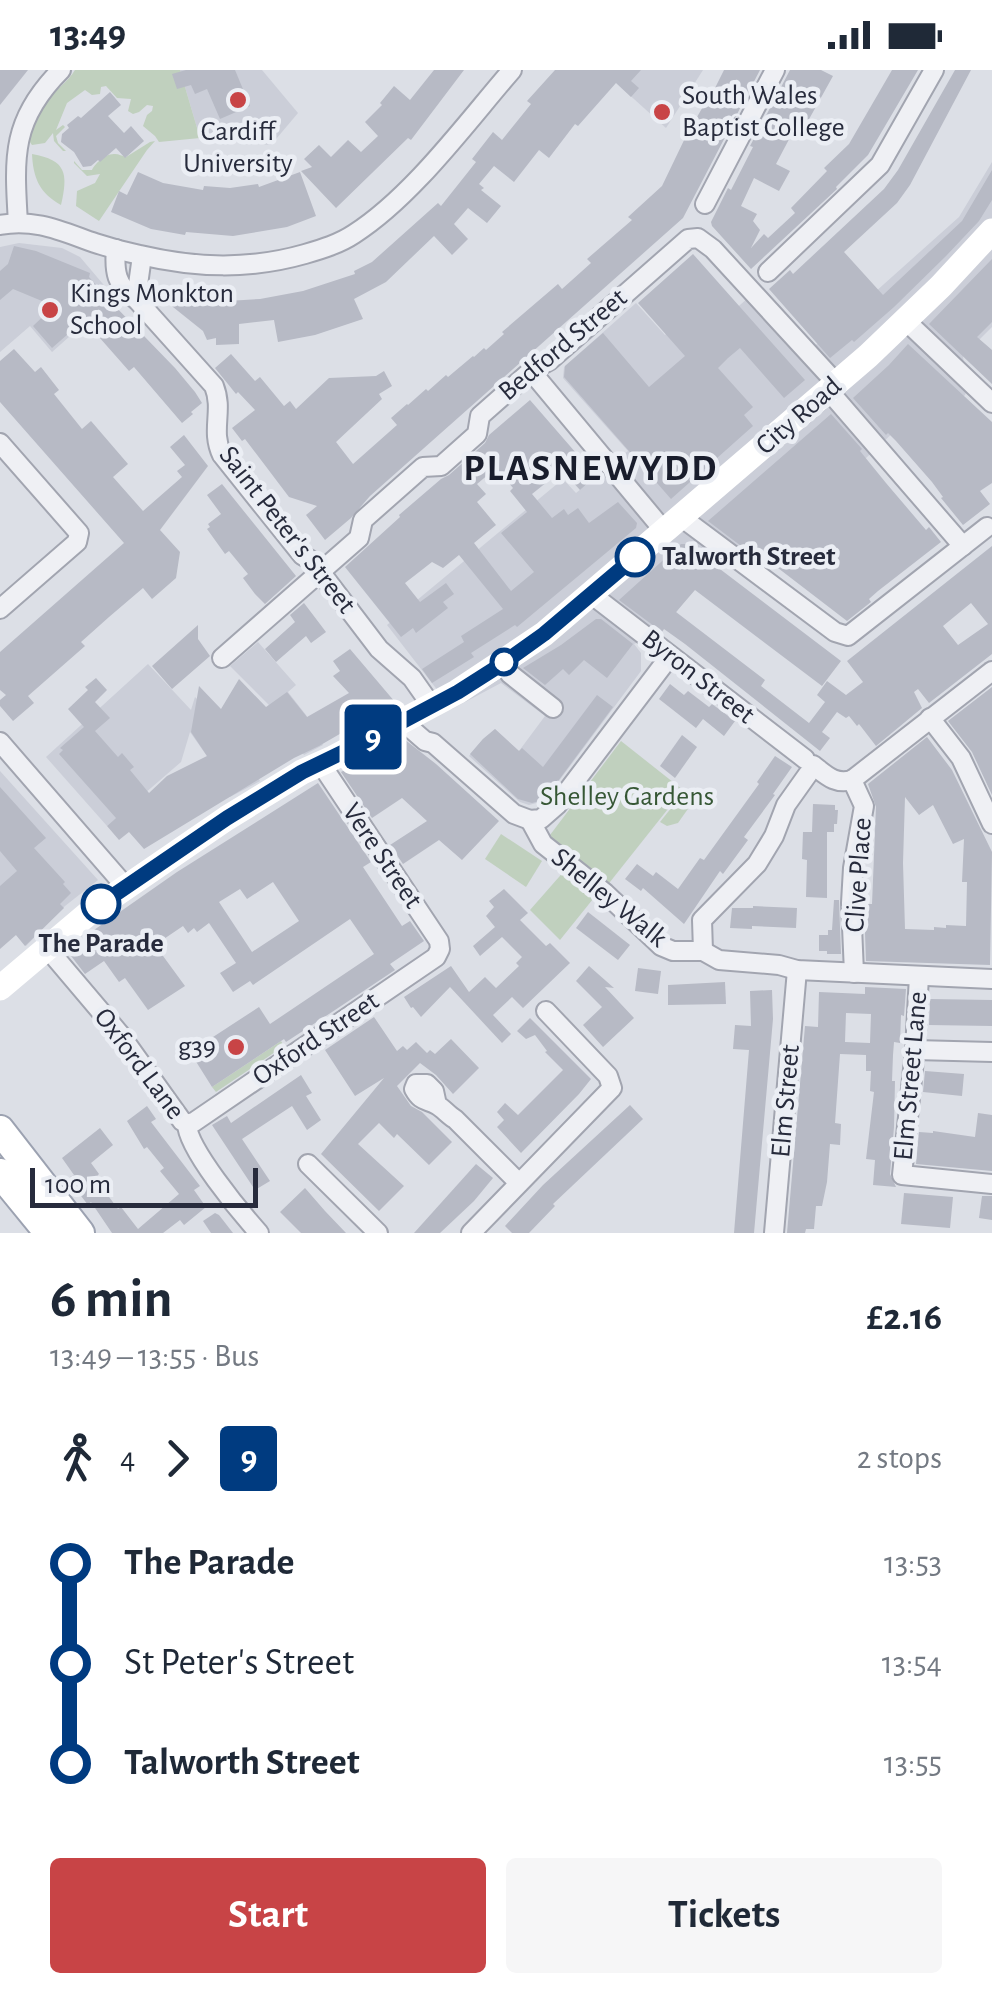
<!DOCTYPE html>
<meta charset="utf-8">
<style>
body{margin:0;font-family:"Alegreya Sans",sans-serif;background:#f6f6f7;color:#1f2937;height:100vh;display:flex;flex-direction:column;font-size:38px;white-space:nowrap}
*{box-sizing:border-box;margin:0}
p{font-size:32px;color:#747a83}
.icon{flex:none;width:55px;height:55px;fill:none;stroke:currentColor;stroke-width:2;stroke-linecap:round;stroke-linejoin:round}
.map{position:relative;height:1163px;overflow:hidden}
.side{display:flex;flex-direction:column;background:#fff;flex:1}
.side>*{flex:none}
.badge{padding:0 20px;border-radius:8px;font-size:35px;line-height:65px}
.scale{position:absolute;left:30px;bottom:25px;width:228px;box-sizing:border-box;padding-left:10px;border:5px solid #272b3c;border-top:0;font-size:28px;line-height:35px;white-space:nowrap;color:#272b3c;-webkit-text-stroke:8px #ebeef4;paint-order:stroke}
.map>.badge{position:absolute;translate:-50% -50%;box-shadow:0 0 0 5px #fff}
.legs{display:flex;align-items:center;gap:15px;height:110px;padding:0 50px;font-size:32px}
.legs p{margin-inline-start:auto}
.head{display:flex;align-items:center;justify-content:space-between;height:170px;padding:0 50px}
h1{font-size:55px;font-weight:700;line-height:75px}
.action{display:flex;gap:20px;margin-top:auto;padding:20px 50px}
.action a{flex:1;height:115px;border-radius:10px;background:#c84446;color:#fff;font-size:40px;font-weight:700;line-height:115px;text-align:center}
.action a+a{background:#f6f6f7;color:#1f2937}
ul{padding:0 50px;list-style:none}
li{display:flex;align-items:center;gap:35px;height:100px;font-size:38px}
li i{display:grid;place-items:center;width:15px;height:100%;margin:0 12px;background:currentColor}
li i::after{content:'';width:25px;height:25px;margin:-12px;border:8px solid;border-radius:50%;background:#fff}
li p{margin-inline-start:auto}
li:first-child i{background:linear-gradient(#0000 50%,currentColor 0)}
li:last-child i{background:linear-gradient(currentColor 50%,#0000 0)}
.status{display:flex;justify-content:space-between;align-items:center;height:70px;padding:0 50px;background:#fff;direction:ltr}
.status svg{height:28px;fill:currentColor}
.map>svg:first-child{display:block}
.built{fill:#cbced8}
.green{fill:#c0d0be}
.building{fill:#b7bac5;fill-rule:evenodd}
.lines{fill:none;stroke-linecap:round;stroke-linejoin:round}
.street-casing{stroke:#a2a5b0;stroke-width:22}
.primary-casing{stroke:#9ca2b1;stroke-width:32}
.street{stroke:#eff0f4;stroke-width:18}
.secondary{stroke:#fff;stroke-width:25}
.primary{stroke:#fff;stroke-width:28}
.line-1-casing{stroke:#fff;stroke-width:22}
.line-1{stroke:#003b80;stroke-width:15}
.poi-dot{fill:#c84446;stroke:#ebeef4;stroke-width:4}
.stop-1-dot{fill:#fff;stroke:#003b80;stroke-width:5}
.labels{text-anchor:middle;dominant-baseline:central;stroke-width:9;stroke-linejoin:round;paint-order:stroke}
.poi-label{font-size:28px;fill:#272b3c;stroke:#ebeef4;text-anchor:start}
.street-label{font-size:28px;fill:#272b3c;stroke:#ebeef4}
.stop-label{font-size:28px;font-weight:bold;fill:#272b3c;stroke:#ebeef4;text-anchor:start}
.park-label{font-size:28px;fill:#365735;stroke:#ebeef4}
.district-label{font-size:38px;font-weight:bold;letter-spacing:2.5px;fill:#191d2c;stroke:#ebeef4}
</style>
<div class="status"><b>13:49</b><svg viewBox="0 0 49 12"><path d="M0 12V9h3v3zM5 12V6h3v6zM10 12V3h3v9zM15 12V0h3v12zM26 1h20v11H26zM47 4h2v5h-2z"/></svg></div>
<div class="map">
<svg width="992" height="1163" viewBox="0 0 992 1163">
<rect width="100%" height="100%" fill="#dcdfe6"/>
<g class="built">
<path d="M180,0H262L298,43L271,75L200,68Z"/>
<path d="M602,0H703L666,58Z"/>
<path d="M992,92V257L963,286L967,320L965,325L942,349L928,330L866,388L753,485L713,494L662,561L634,574L641,583V601L544,731L529,735L520,732L469,686L483,669L495,659L519,681L545,646L501,613L452,639L387,555L563,409L576,423L628,381L563,308L564,297L636,233L665,265L683,250L701,269L756,221L808,282L959,147Z"/>
<path d="M19,173L62,178L80,187L114,227L52,282L30,256L0,282V177Z"/>
<path d="M258,572L296,615L288,622L306,645L323,675L304,685L269,635L230,596Z"/>
<path d="M148,594L191,640L195,627L236,668L260,711L230,727L209,689L190,662L181,692L107,756L46,687Z"/>
<path d="M0,701L98,810L65,836L26,876L0,847Z"/>
</g>
<g class="green">
<path d="M75,0H180L200,68L159,72L155,66L143,56L147,45L152,41L153,36L147,35L139,42L133,44L128,41L131,29L117,28L106,16L101,17L100,24L92,25L85,20L67,33L56,60L63,55L65,57L56,66L58,73L66,81H63L54,71L53,63L45,73L32,75C14,47 62,22 75,0Z"/>
<path d="M155,71L147,80L99,151L76,136L77,121L95,113L100,104L87,106L74,93V91L82,100H92C94,95 105,83 115,84C119,84 122,86 126,87L150,72Z"/>
<path d="M32,84C67,90 68,104 61,135C39,123 33,107 32,84Z"/>
<path d="M621,671L683,720L606,817L547,769Z"/>
<path d="M680,727L690,736L678,753L667,756L660,752Z"/>
<path d="M501,764L542,791L526,817L485,789Z"/>
<path d="M566,799L597,824L560,870L530,840Z"/>
<path d="M281,971L284,976L216,1022L212,1017Z"/>
</g>
<g class="building">
<path d="M0,0H28L0,35Z"/>
<path d="M186,0H235L250,36L220,49L207,19L195,24L191,15L177,19L172,4Z"/>
<path d="M434,0H464L411,70L408,68L336,138L301,101L312,97L304,89L319,75L331,87L348,70L361,82L378,66L365,52L382,35L380,33L394,16L410,30Z"/>
<path d="M555,0H641L631,11L639,18L631,27L616,13L578,56L575,54L549,88L539,80L514,112L494,96L479,114L484,118L481,120L501,136L487,153L468,138L454,154L468,169L452,185L434,166L386,212L354,229L363,249L315,265L278,272L274,250L239,254V274L216,275V268L207,270L203,261L168,233L171,224L211,232L260,229L303,221L355,204L354,201L372,192L438,133L441,136L476,92L472,89L493,62L502,70L531,34L527,31Z"/>
<path d="M724,0H760L683,148L370,426L351,448L325,470L306,445L317,436L289,427L245,369L242,371L232,358L255,340L238,322L236,324L215,298L231,284L255,311L260,307L284,336L290,331L296,339L329,308L376,306L384,301L392,316L379,324L382,329L336,372L353,394L397,355L391,348L407,334L408,335L426,319L428,321L446,305L448,307L473,286L474,287L484,278L486,280L504,264L502,262L558,214L562,219L591,193L587,189L632,150L628,147L662,116L687,64L704,35L706,36Z"/>
<path d="M790,0H821L833,6L808,51L802,48L795,58L776,94L790,101L779,121L754,108L741,136L757,144L753,151L760,160L751,178L764,164L768,168L795,143L791,138L827,101L824,98L849,74L892,0H918L868,85L836,117L837,119L751,199L712,156L711,152L728,118L731,120L753,77L750,76Z"/>
<path d="M955,0H971L910,115L897,133L844,182L883,225L962,151L992,100V130L979,151L946,186L894,237L854,272L852,270L830,288L769,219L790,200L793,204L884,119L898,100Z"/>
<path d="M110,22L121,35L108,46L124,63L131,56L144,71L125,88L116,78L100,92L98,90L91,96L83,97L74,82L61,72L62,64L69,58L67,55L78,46L81,48Z"/>
<path d="M138,102L163,113L203,120L204,116L230,118L258,114L259,117L300,102L316,146L287,157L233,166L186,162L185,165L151,159L111,142L119,121L127,125Z"/>
<path d="M14,176L36,181L90,203L89,207L111,232L175,298L195,322L202,333L191,342L193,344L182,353L134,297L129,301L84,250L52,278L33,256L54,236L13,219L0,230V201L8,194Z"/>
<path d="M693,184L805,310L784,328L740,278L728,288L718,298L753,337L744,345L753,356L671,429L564,307L565,296L603,263L649,317L685,286L638,233Z"/>
<path d="M992,189V252L977,267L992,280V314L929,254Z"/>
<path d="M908,274L992,352V413L980,421L990,434L963,455L941,428L943,427L932,412L896,371L888,363L886,365L853,328L889,295Z"/>
<path d="M14,279L35,302L41,297L59,320L54,324L82,359L91,351L128,394L113,407L143,441L182,407L177,401L185,395L170,377L184,365L208,396L160,460L180,482L176,508L152,529L143,518L109,547L81,572L85,576L28,626L34,633L13,651L0,636V630L6,625L0,620V582L124,473L0,332V291Z"/>
<path d="M530,330L596,406L580,420L562,400L532,424L552,448L564,439L568,445L578,438L589,453L618,432L637,453L636,458L517,557L515,555L471,583L474,587L432,613L422,599L464,572L461,566L503,539L459,485L443,498L432,492L405,513L420,532L446,513L454,524L443,532L448,538L416,563L413,558L401,567L345,497L400,447L399,445L441,409L449,405L485,373L489,365ZM496,398L513,418L510,421L527,442L501,463L534,502L511,521L474,473L496,455L477,432L486,424L477,414Z"/>
<path d="M831,344L862,379L860,381L886,413L926,460L929,457L941,472L878,521L869,529L871,532L847,551L757,482L753,485L708,451Z"/>
<path d="M222,414L296,506L265,534L255,524L243,508L248,504L229,481L225,484L207,459L210,457L208,454L221,444L207,425Z"/>
<path d="M681,474H687L841,591L822,616L695,520L676,542L765,610L761,616L809,653L825,632L817,625L827,611L846,625L863,612L847,591L992,476V584L929,633L918,619L914,622L922,638L876,676L859,654L857,656L849,646L846,648L837,642L822,662L830,668L820,681L685,574L664,559L662,562L619,530ZM971,533L988,554L958,575L943,556Z"/>
<path d="M304,533L326,562L311,573L306,566L276,592L265,579L295,552L290,545Z"/>
<path d="M596,549H601L633,574L607,608L584,590L569,605L563,599L545,615L523,598L561,575Z"/>
<path d="M198,555V569L210,586L172,619L152,596Z"/>
<path d="M350,579L395,632L319,676L294,688L144,779L129,762L119,770L107,756L116,748L59,684L63,680L60,678L84,657L68,639L88,620L85,617L96,608L107,620L95,632L110,648L95,661L118,687L122,683L134,697L130,700L149,723L167,706L207,686L191,662L199,616L221,639L239,609L266,637L287,622L307,647L349,623L333,606L340,601L333,591Z"/>
<path d="M670,614L684,625L688,621L709,637L712,634L735,651L724,666L703,649L696,658L659,629Z"/>
<path d="M992,617V725L972,682L948,651Z"/>
<path d="M597,625L613,637L544,730L532,733L518,729L470,684L483,669L495,659L519,681L522,678L543,697Z"/>
<path d="M682,665L697,677L675,708L660,696Z"/>
<path d="M927,667L952,700L992,782L990,895L866,891L864,834H872L876,737L868,714ZM905,727L919,745L933,735L953,774L964,769L962,812H967L966,856L946,855V858L934,857V860L905,859L903,793Z"/>
<path d="M404,669L436,694L499,751L462,790L439,770L403,794L390,775L427,751L402,728L372,748L341,702Z"/>
<path d="M775,686L792,697L773,724L775,725L744,767L748,770L723,804L720,801L684,854L643,818L641,821L625,809L637,794L653,806L656,802L678,819L700,788L704,790L759,714L757,712Z"/>
<path d="M318,713L371,792L363,797L402,856L410,851L424,871L390,894L395,900L332,942L286,972L284,969L212,1017L190,982L259,937L270,954L374,884L350,849L253,915L250,911L233,922L220,903L236,893L209,853L197,862L194,858L188,863L183,856L155,875L185,916L148,940L125,908L119,912L104,891L85,904L68,882L94,860L177,802ZM273,812L299,851L252,882L219,832L240,819L247,829Z"/>
<path d="M0,717L46,768L34,778L65,812L63,814L71,823L60,834L64,838L25,876L16,865L0,879V816L17,801L0,781Z"/>
<path d="M813,734L835,735V740H838L837,754H834V762H827V828L806,827L807,790L802,789L803,762H812Z"/>
<path d="M504,819L528,843L520,850L546,876L550,873L570,893L523,938L512,927L493,945L511,964L502,973L450,917L421,947L413,937L411,938L404,927L451,896L469,922L485,907L496,918L519,896L516,893L522,887L502,867L480,886L473,876L495,857L486,846L494,837L489,831Z"/>
<path d="M834,830H839L841,884H827V881H819V865H828V860H832Z"/>
<path d="M753,836L797,838L796,858L752,856V859L730,858L732,838H753Z"/>
<path d="M588,842L630,875L618,890L576,858Z"/>
<path d="M589,896L614,918L605,917L634,948L603,977L583,955L602,937L576,911Z"/>
<path d="M638,898L661,901L658,924L635,921Z"/>
<path d="M725,912L726,934L668,935V915Z"/>
<path d="M865,917L906,919L904,946L901,945L900,973L894,972L893,985L892,1011H895L894,1057L890,1104L896,1117L873,1115L875,1090L866,1089L874,1022L870,1021L871,1001H866V985L840,984L835,1053L841,1054L840,1075L830,1074L827,1112L822,1136H816L814,1159H806L805,1163H787L805,956L818,957L819,922L865,924ZM846,943L871,944L870,973L845,972Z"/>
<path d="M772,920L773,949L754,1163H734L749,980L733,979L735,955L751,956L750,921Z"/>
<path d="M930,929L992,930V956L929,955Z"/>
<path d="M374,947L397,981L403,976L407,980L416,972L427,983L430,980L435,984L451,969L479,998L453,1024L436,1005L420,993L397,1016L411,1036L422,1042L452,1072L429,1095L397,1064L394,1068L379,1053L358,1074L404,1116L379,1141L321,1084L384,1008L355,1026L325,980Z"/>
<path d="M530,948L591,1009L579,1024L521,1083L497,1057L504,1050L497,1042L505,1033L518,1045L563,1000L545,982L547,981L535,965L526,969L517,961Z"/>
<path d="M925,1001L964,1004L962,1026L923,1022Z"/>
<path d="M301,1005L312,1023L306,1026L321,1050L307,1060L292,1036L242,1069L270,1111L255,1120L212,1055L227,1046L231,1053Z"/>
<path d="M630,1035L643,1049L553,1134L555,1136L529,1163H512L505,1156L543,1115Z"/>
<path d="M147,1036L156,1049L151,1052L200,1116L194,1120L206,1137L184,1155L180,1150L163,1163H112L91,1132L88,1135L78,1122L81,1121L70,1107L74,1105L62,1088L100,1058L113,1075L91,1093L99,1104L95,1108L118,1139L121,1137L138,1159L179,1124L160,1101L164,1098L147,1077L144,1079L127,1051Z"/>
<path d="M978,1043L992,1045V1101L916,1094L919,1062L933,1063V1061L975,1067Z"/>
<path d="M476,1094L493,1108L474,1131L440,1163H414Z"/>
<path d="M305,1118L325,1141L346,1163H301L280,1142Z"/>
<path d="M904,1123L953,1127L950,1158L901,1154Z"/>
<path d="M982,1126H992V1150L979,1148Z"/>
<path d="M215,1143L219,1145L233,1163H211L203,1151Z"/>
</g>
<g class="lines">
<g class="street-casing">
<g id="street">
<path d="M705,134L775,0"/>
<path d="M18,153C14,87 11,50 61,0"/>
<path d="M0,155C35,148 63,162 95,173C110,178 125,182 140,185C196,198 249,200 305,184C322,179 339,174 354,164C413,126 466,53 512,0"/>
<path d="M116,179C114,200 116,217 136,229L214,316C224,341 210,360 222,385L302,485L312,491L379,579L412,608L431,635"/>
<path d="M768,202L880,95L934,0"/>
<path d="M136,229L142,186"/>
<path d="M906,251L992,333"/>
<path d="M531,301L665,462"/>
<path d="M828,320L963,476"/>
<path d="M0,373L79,463L77,472L0,539"/>
<path d="M681,447L835,562L848,566L987,457"/>
<path d="M593,523L600,531L805,689"/>
<path d="M222,588L359,468L363,450L423,397L441,396L477,364L480,346L531,301L549,291L688,169L698,168L713,179L836,313"/>
<path d="M502,593L510,604L553,638"/>
<path d="M930,648L961,688L992,754"/>
<path d="M402,651L425,671L433,673L514,744L530,750"/>
<path d="M0,672L125,816"/>
<path d="M813,695C826,705 835,715 852,710"/>
<path d="M852,710L864,736L853,798L851,833L854,903"/>
<path d="M852,710L992,601"/>
<path d="M530,750L543,774L605,823L661,876L673,881H703L719,890L779,895L797,900L992,909"/>
<path d="M530,750L541,749L557,735L670,586"/>
<path d="M47,878L119,963L182,1051L187,1054C187,1078 241,1143 259,1163"/>
<path d="M703,881L702,850L757,794L774,766L786,735L808,704"/>
<path d="M919,906L915,980L902,1105L992,1114"/>
<path d="M915,980L992,982"/>
<path d="M437,1035L434,1021L427,1014H416L414,1019C421,1032 426,1029 437,1035C444,1039 448,1045 455,1049L519,1113"/>
<path d="M187,1054L194,1052L436,887L440,879L439,871L321,694"/>
<path d="M308,1094L378,1163"/>
<path d="M471,1163L612,1018L608,1006L546,941"/>
<path d="M774,1163L797,900"/>
</g>
</g>
<g class="primary-casing">
<g id="primary">
<path d="M0,1060L80,1163"/>
<path d="M0,1103L49,1163"/>
</g>
</g>
<use href="#street" class="street"/>
<path class="secondary" d="M0,918L90,842L227,748L302,702L331,689L457,622L544,564L868,286L941,216L992,161"/>
<use href="#primary" class="primary"/>
</g>
<g class="lines">
<g class="line-1-casing">
<path id="line-1" d="M101,834L227,748L302,702L368,670L458,622L502,594L544,564L635,487"/>
</g>
<use href="#line-1" class="line-1"/>
</g>
<g class="poi-dot">
<circle cx="238" cy="30" r="10"/>
<circle cx="662" cy="42" r="10"/>
<circle cx="50" cy="240" r="10"/>
<circle cx="236" cy="977" r="10"/>
</g>
<g class="stop-1-dot">
<circle cx="635" cy="487" r="18"/>
<circle cx="504" cy="592" r="12"/>
<circle cx="101" cy="834" r="18"/>
</g>
<g class="labels">
<g class="poi-label">
<text x="682" y="26">South Wales<tspan x="682" dy="32">Baptist College</tspan></text>
<text x="238" y="62" text-anchor="middle">Cardiff<tspan x="238" dy="32">University</tspan></text>
<text x="70" y="224">Kings Monkton<tspan x="70" dy="32">School</tspan></text>
<text x="216" y="977" text-anchor="end">g39</text>
</g>
<g class="street-label">
<text transform="translate(563 275) rotate(-40)">Bedford Street</text>
<text transform="translate(799 346) rotate(-41)">City Road</text>
<text transform="translate(287 460) rotate(52)">Saint Peter's Street</text>
<text transform="translate(698 607) rotate(38)">Byron Street</text>
<text transform="translate(382 786) rotate(56)">Vere Street</text>
<text transform="translate(859 805) rotate(-86)">Clive Place</text>
<text transform="translate(609 828) rotate(39)">Shelley Walk</text>
<text transform="translate(316 969) rotate(-34)">Oxford Street</text>
<text transform="translate(139 994) rotate(53)">Oxford Lane</text>
<text transform="translate(911 1006) rotate(-85)">Elm Street Lane</text>
<text transform="translate(786 1031) rotate(-85)">Elm Street</text>
</g>
<g class="stop-label">
<text x="662" y="487">Talworth Street</text>
<text x="101" y="874" text-anchor="middle">The Parade</text>
</g>
<g class="park-label">
<text x="627" y="727">Shelley Gardens</text>
</g>
<g class="district-label">
<text x="591" y="399">PLASNEWYDD</text>
</g>
</g>
</svg>
<div class="scale">100 m</div>
<b class="badge" style="left:373px;top:667px;background:#003b80;color:#fff">9</b>
</div>
<section class="side">
<div class="head"><div><h1>6 min</h1><p>13:49 – 13:55 · Bus</p></div><b>£2.16</b></div>
<div class="legs"><svg class="icon" aria-label="walk" viewBox="0 0 24 24"><circle cx="13" cy="4" r="2"/><path d="M13 8l-2 6 4 7M11 14l-3 7M7 12l3-4h3l4 4"/></svg>4<svg class="icon" aria-label="forward" viewBox="0 0 24 24"><path d="M9 5l7 7-7 7"/></svg><b class="badge" style="background:#003b80;color:#fff">9</b><p>2 stops</p></div>
<ul>
<li><i style="color:#003b80"></i><b>The Parade</b><p>13:53</p></li>
<li><i style="color:#003b80"></i><span>St Peter's Street</span><p>13:54</p></li>
<li><i style="color:#003b80"></i><b>Talworth Street</b><p>13:55</p></li>
</ul>
<div class="action"><a>Start</a><a>Tickets</a></div>
</section>
